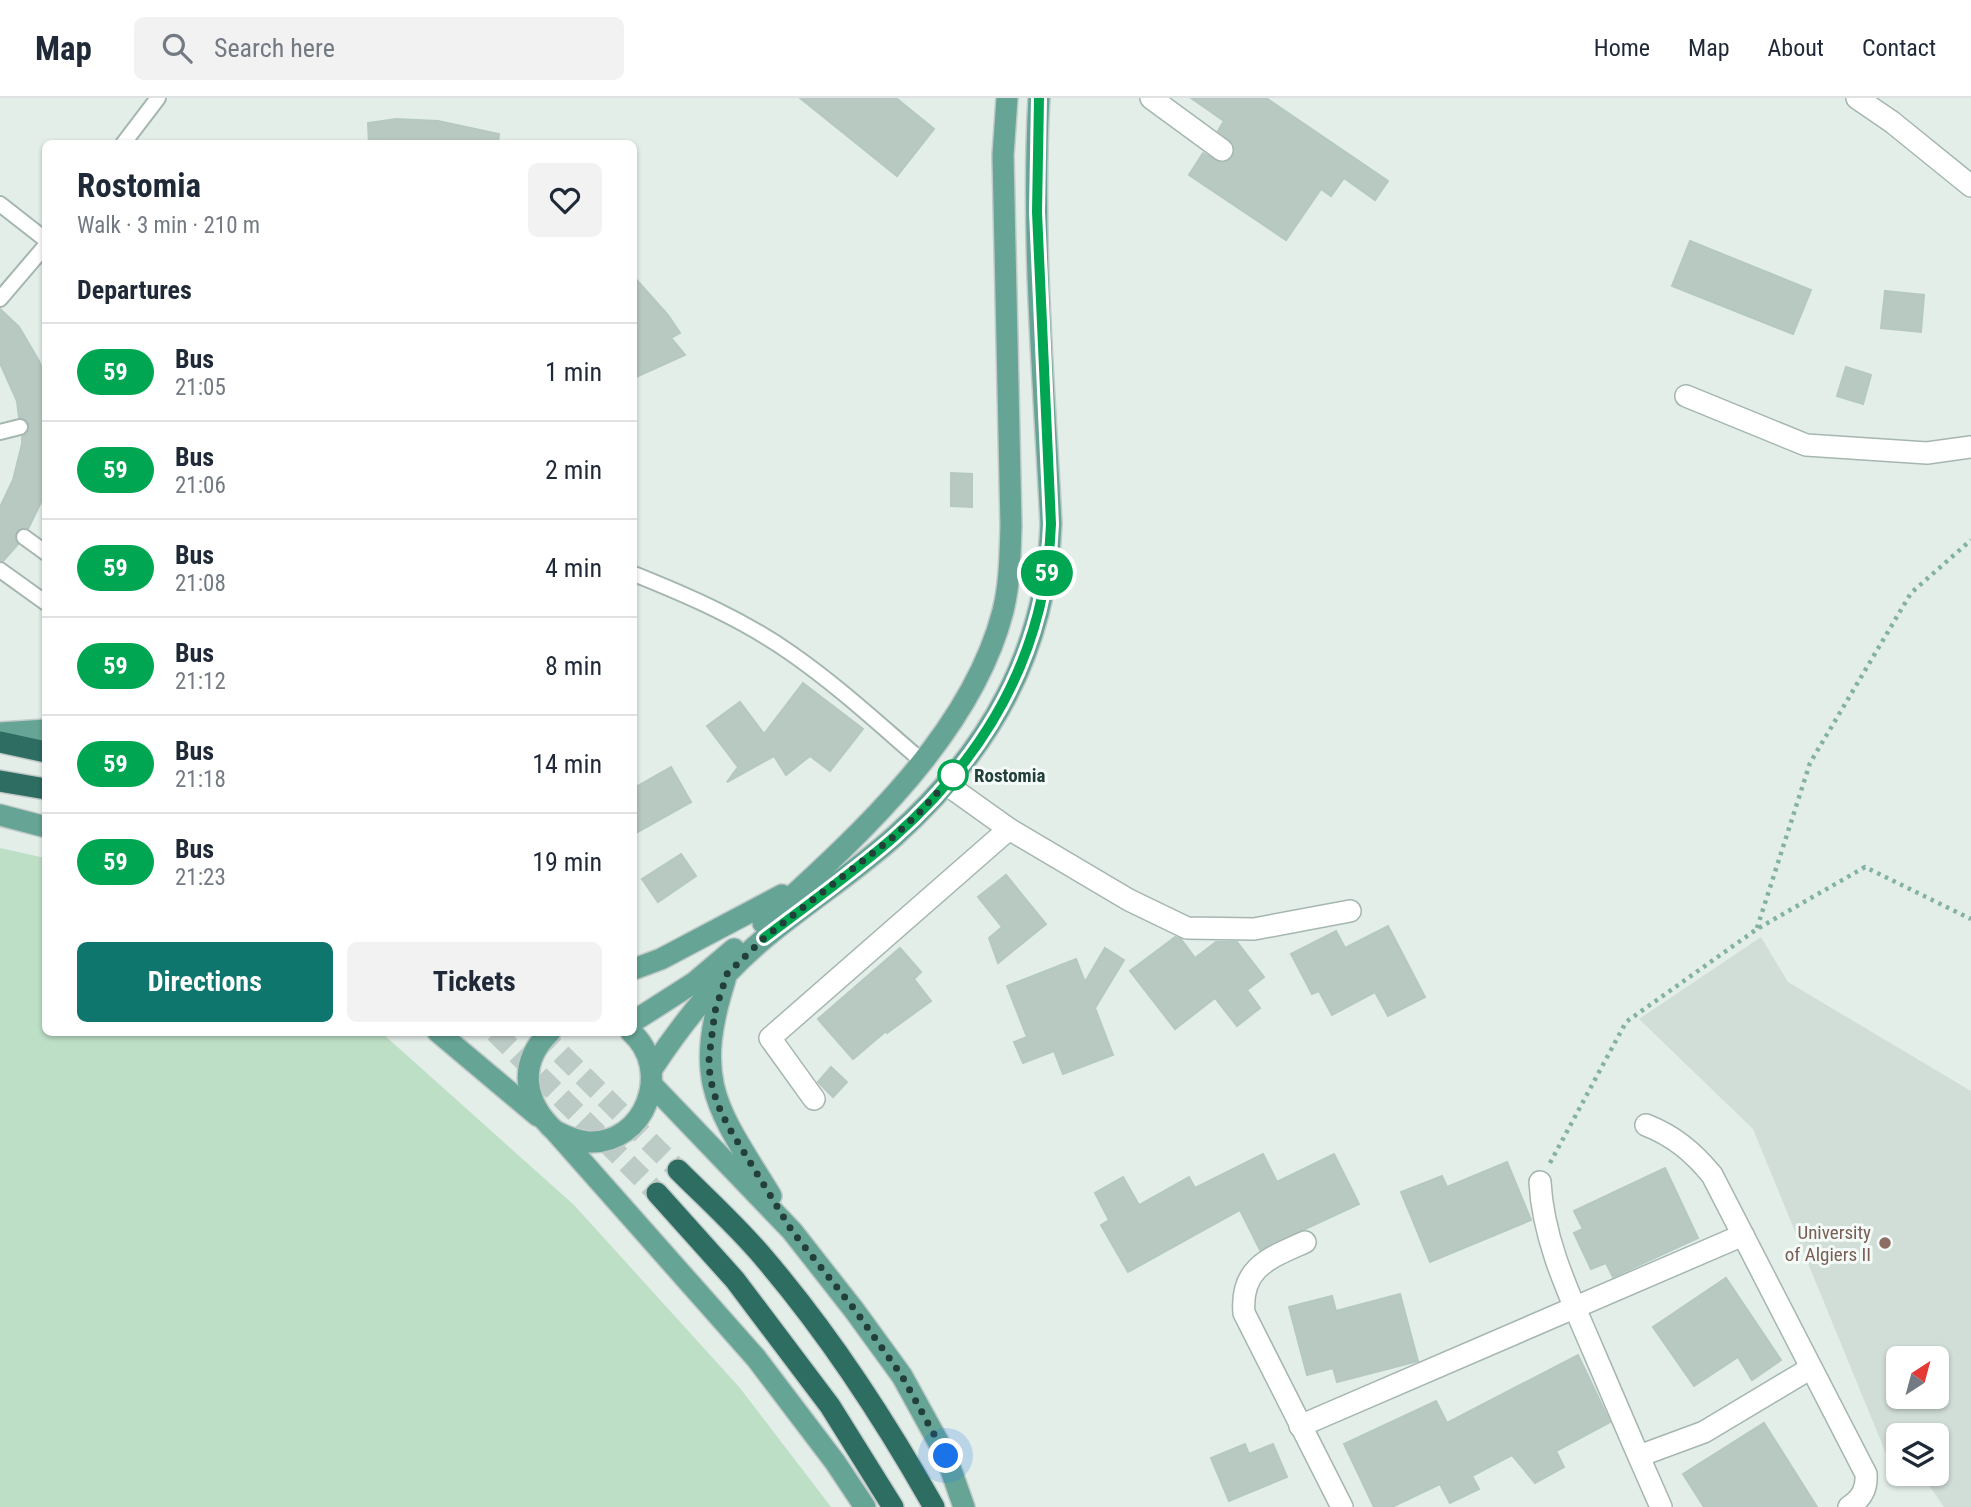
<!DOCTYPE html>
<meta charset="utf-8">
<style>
body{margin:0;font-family:"Roboto Condensed",sans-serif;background:#f2f2f3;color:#1f2937;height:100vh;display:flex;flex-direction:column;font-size:26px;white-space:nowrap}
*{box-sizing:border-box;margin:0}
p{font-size:23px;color:#747a83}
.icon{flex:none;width:38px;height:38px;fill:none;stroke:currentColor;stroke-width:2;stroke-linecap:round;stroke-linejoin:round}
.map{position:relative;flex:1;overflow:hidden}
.panel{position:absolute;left:42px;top:42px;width:595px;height:896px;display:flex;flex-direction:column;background:#fff;border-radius:10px;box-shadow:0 2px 5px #0004}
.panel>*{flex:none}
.badge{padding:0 14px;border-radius:23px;font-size:24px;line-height:46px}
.needle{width:46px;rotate:36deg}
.buttons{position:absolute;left:1886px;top:1248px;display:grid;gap:14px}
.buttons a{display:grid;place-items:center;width:63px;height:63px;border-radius:10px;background:#fff;box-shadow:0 2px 5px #0004;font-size:35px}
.you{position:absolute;width:35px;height:35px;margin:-18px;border:5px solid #fff;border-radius:50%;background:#1a73e8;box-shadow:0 0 0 10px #1a73e833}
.map>.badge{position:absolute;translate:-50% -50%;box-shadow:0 0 0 4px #fff}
h2{padding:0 35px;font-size:26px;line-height:63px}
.round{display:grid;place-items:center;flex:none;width:74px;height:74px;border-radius:10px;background:#f2f2f3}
.headline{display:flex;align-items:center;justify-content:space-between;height:119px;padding:0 35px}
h1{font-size:33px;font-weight:700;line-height:52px}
.button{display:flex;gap:14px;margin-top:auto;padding:14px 35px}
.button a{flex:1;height:80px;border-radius:10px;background:#0f766e;color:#fff;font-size:28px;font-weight:700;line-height:80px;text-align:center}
.button a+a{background:#f2f2f3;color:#1f2937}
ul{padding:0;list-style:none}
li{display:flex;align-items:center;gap:21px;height:98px;padding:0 35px;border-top:2px solid #e0e1e3}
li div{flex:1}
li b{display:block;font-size:26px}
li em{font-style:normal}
li .badge{min-width:77px;font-weight:700;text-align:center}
header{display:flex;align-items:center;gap:42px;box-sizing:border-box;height:98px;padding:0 35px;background:#fff;border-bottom:2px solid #e0e1e3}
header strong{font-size:33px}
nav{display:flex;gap:38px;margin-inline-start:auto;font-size:24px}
.search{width:490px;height:63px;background:#f2f2f3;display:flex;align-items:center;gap:18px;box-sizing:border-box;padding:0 24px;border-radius:10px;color:#747a83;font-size:26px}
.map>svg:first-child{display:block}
.built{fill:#d1ded8;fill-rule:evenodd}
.green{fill:#bcdfc6}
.building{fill:#b8c9c2;stroke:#b5c8c1;stroke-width:2}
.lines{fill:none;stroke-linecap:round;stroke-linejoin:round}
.highway-tunnel{stroke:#bccbc6;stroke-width:21;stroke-dasharray:21 10;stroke-linecap:butt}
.lane-casing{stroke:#a5b6b1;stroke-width:18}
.street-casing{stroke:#a5b6b1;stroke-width:24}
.primary-casing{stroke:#c1cac8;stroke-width:24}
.highway-casing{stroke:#c1cac8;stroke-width:24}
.path{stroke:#83b2a5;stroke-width:4.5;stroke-dasharray:3.5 5;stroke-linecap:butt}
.lane{stroke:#fff;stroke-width:14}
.street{stroke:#fff;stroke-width:21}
.primary{stroke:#66a596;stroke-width:21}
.highway{stroke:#2d6d62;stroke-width:21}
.line-casing{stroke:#fff;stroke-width:16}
.line{stroke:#00a651;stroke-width:10}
.walk{stroke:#224039;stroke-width:7;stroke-dasharray:0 12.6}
.stop-dot{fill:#fff;stroke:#00a651;stroke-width:3.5}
.education-dot{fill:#8d6e63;stroke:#f4faf7;stroke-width:2.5}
.labels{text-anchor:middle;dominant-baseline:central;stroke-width:6;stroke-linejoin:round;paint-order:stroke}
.stop-label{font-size:19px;font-weight:bold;fill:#224039;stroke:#f4faf7;text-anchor:start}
.education-label{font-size:19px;fill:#785e54;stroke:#f4faf7;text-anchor:end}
</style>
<header>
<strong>Map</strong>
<div class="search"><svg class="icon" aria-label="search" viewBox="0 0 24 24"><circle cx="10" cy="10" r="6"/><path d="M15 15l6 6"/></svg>Search here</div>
<nav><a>Home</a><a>Map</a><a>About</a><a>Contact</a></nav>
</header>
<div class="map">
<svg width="1971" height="1409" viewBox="0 0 1971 1409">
<rect width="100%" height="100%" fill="#e3eee9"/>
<path class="built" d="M1761,839L1788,884L1971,993V1409H1944L1921,1376H1937V1337H1899V1376H1902L1896,1380L1753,1031L1639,921ZM1899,1260H1937V1298H1899Z"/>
<path class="green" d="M0,750L45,760L46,934L382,935L574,1107L740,1290L831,1409H0Z"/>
<g class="building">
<path d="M800,0H896L934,31L897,78Z"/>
<path d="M1191,0H1266L1388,83L1375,102L1344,80L1331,98L1321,91L1286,142L1189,77L1203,55L1221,65L1232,60L1235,53L1230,42L1218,33L1224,23Z"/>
<path d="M396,21L438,23L499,36L498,46H369L368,25Z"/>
<path d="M1690,143L1811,192L1793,236L1672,188Z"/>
<path d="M634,179L668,217L680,235L671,240L685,257L634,280Z"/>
<path d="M1885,193L1924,197L1921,234L1881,230Z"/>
<path d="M0,211L19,229L39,263L46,281V394L28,431L21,430L17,433L14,439L18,446L3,463L0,462V409L13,382L22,346V339L27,335L29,327L26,322L19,320L17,303L0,265Z"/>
<path d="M1846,269L1871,277L1863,306L1837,298Z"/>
<path d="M951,375L972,376V409L951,408Z"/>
<path d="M803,585L863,631L830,673L810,658L786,677L774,658L727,684L738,669L707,628L740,604L764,636Z"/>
<path d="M671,669L691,704L634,736V690Z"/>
<path d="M681,756L696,778L658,804L642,781Z"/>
<path d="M1006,777L1046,826L998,865L989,840L1002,829L978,799Z"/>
<path d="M1388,828L1425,899L1388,918L1375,894L1332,917L1319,893L1312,896L1291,856L1336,833L1345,850Z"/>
<path d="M1175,839L1181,841L1195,860L1216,844H1237L1264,879L1247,892L1260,910L1237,928L1215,900L1175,931L1130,873Z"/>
<path d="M900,850L921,874L914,881L931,903L887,935L886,933L853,961L818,921Z"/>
<path d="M1105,850L1124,862L1095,910L1113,957L1063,976L1054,953L1023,965L1014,944L1027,939L1007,888L1076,861L1085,884Z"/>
<path d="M831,969L847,984L833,999L818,984Z"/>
<path d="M1263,1056L1277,1084L1334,1056L1359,1106L1260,1152L1240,1112L1128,1174L1101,1127L1109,1122L1095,1095L1123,1079L1139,1107L1189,1079L1195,1090Z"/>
<path d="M1507,1064L1531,1122L1430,1164L1401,1094L1442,1078L1447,1089Z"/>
<path d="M1665,1070L1698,1140L1613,1179L1606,1165L1591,1171L1574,1135L1583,1131L1574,1113Z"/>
<path d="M1726,1180L1781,1262L1752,1282L1738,1259L1694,1288L1653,1229Z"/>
<path d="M1400,1196L1418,1263L1337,1284L1333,1270L1307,1277L1289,1209L1332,1198L1336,1213Z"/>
<path d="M1578,1257L1610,1324L1556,1353L1564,1369L1535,1385L1512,1357L1472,1378L1479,1391L1450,1405L1440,1386L1392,1409H1374L1344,1346L1436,1303L1447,1325Z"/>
<path d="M1764,1325L1817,1409H1704L1683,1376Z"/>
<path d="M1245,1346L1249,1356L1273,1346L1287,1379L1229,1403L1211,1360Z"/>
</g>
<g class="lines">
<g class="highway-tunnel">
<path d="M495,934L657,1095"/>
<path d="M539,934L678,1072"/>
</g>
<g class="lane-casing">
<g id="lane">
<path d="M123,46L158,0"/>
<path d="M0,106L46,142"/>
<path d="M0,201L46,147"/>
<path d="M0,334L20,329"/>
<path d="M24,439L46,455"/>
<path d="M0,472L46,505"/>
<path d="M634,476C689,498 744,522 792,556C838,588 880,627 922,663"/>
</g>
</g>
<g class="street-casing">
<g id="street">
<path d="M1151,0L1222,52"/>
<path d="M1857,0L1892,24L1971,88"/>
<path d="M1686,298L1806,347L1927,355L1971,349"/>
<path d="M946,686L1009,731L1129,802L1187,830L1254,831L1350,813"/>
<path d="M814,1001L770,940L1009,731"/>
<path d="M1646,1027C1674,1038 1693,1054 1712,1077L1866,1376C1867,1391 1862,1400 1849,1409"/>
<path d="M1540,1084C1543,1143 1570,1198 1593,1252C1615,1304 1638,1357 1661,1409"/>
<path d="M1305,1144C1270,1160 1240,1169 1244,1215L1342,1409"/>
<path d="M1300,1328L1743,1137"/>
<path d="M1639,1358L1704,1334L1811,1270"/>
</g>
</g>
<g class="primary-casing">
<g id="primary">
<path d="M0,635L46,632"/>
<path d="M0,717L46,729"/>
<path d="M763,825C855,741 971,638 1003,513C1010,485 1010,457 1011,428L1003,57L1007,0"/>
<path d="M634,871L661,861L782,797"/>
<path d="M725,882C692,986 718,1011 771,1098"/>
<path d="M634,923L695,884L734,851"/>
<path d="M438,934L538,1018"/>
<path d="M550,934C517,965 524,1005 555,1033L756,1260L835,1364L865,1409"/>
<path d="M652,971C684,922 721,877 766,839C808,804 854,775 895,738C989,653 1046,554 1051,426C1044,285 1031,140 1039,0"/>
<path d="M653,988L792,1133L854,1212L902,1278L946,1358L964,1409"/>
<path d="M557,1034C567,1039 577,1043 588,1044C646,1047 673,971 631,934"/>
</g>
</g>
<g class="highway-casing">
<g id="highway">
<path d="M0,644L46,654"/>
<path d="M0,683L46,691"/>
<path d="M678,1072C707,1101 738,1129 764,1160C829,1236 885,1322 934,1409"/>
<path d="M657,1095L735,1182L830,1308L893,1409"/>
</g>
</g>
<g class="path">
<path d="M1757,830L1810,665L1911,495L1971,442"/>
<path d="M1550,1065L1626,924L1757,831L1865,769L1971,821"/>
</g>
<use href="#lane" class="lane"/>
<use href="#street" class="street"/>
<use href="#primary" class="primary"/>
<use href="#highway" class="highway"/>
</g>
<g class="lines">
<g class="line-casing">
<path id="line" d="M764,840C807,807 853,775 894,739C989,655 1046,553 1051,426L1037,114L1039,0"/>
</g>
<use href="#line" class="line"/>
<path class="walk" d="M946,1358L902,1278L855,1212L792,1133L728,1028L717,1005L710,980L709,960L715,913L727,876L764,840L892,740L919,715L957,673L953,677"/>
</g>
<circle class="stop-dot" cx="953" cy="677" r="14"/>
<circle class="education-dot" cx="1885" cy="1145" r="7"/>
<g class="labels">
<g class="stop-label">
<text x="974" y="677">Rostomia</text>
</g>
<g class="education-label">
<text x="1871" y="1134">University<tspan x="1871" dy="22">of Algiers II</tspan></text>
</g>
</g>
</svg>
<div class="buttons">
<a><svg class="needle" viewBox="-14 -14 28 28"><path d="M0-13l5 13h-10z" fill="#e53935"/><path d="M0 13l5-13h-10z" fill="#747a83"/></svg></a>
<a><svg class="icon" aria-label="layers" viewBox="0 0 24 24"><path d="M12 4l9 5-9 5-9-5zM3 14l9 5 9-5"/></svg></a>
</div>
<div class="you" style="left:946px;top:1358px"></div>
<b class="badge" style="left:1047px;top:475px;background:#00a651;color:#fff">59</b>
<section class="panel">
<div class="headline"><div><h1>Rostomia</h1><p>Walk · 3 min · 210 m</p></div><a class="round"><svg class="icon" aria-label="heart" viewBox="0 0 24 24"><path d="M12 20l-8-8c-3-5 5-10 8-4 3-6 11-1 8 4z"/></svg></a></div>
<h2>Departures</h2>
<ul>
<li><span class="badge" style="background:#00a651;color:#fff">59</span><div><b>Bus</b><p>21:05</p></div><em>1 min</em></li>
<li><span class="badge" style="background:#00a651;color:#fff">59</span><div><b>Bus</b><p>21:06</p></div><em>2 min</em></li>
<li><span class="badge" style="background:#00a651;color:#fff">59</span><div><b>Bus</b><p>21:08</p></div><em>4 min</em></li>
<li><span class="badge" style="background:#00a651;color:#fff">59</span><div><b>Bus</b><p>21:12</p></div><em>8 min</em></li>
<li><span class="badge" style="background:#00a651;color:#fff">59</span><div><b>Bus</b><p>21:18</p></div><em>14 min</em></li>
<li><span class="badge" style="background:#00a651;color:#fff">59</span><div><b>Bus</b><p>21:23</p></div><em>19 min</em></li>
</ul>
<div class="button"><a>Directions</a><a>Tickets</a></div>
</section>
</div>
